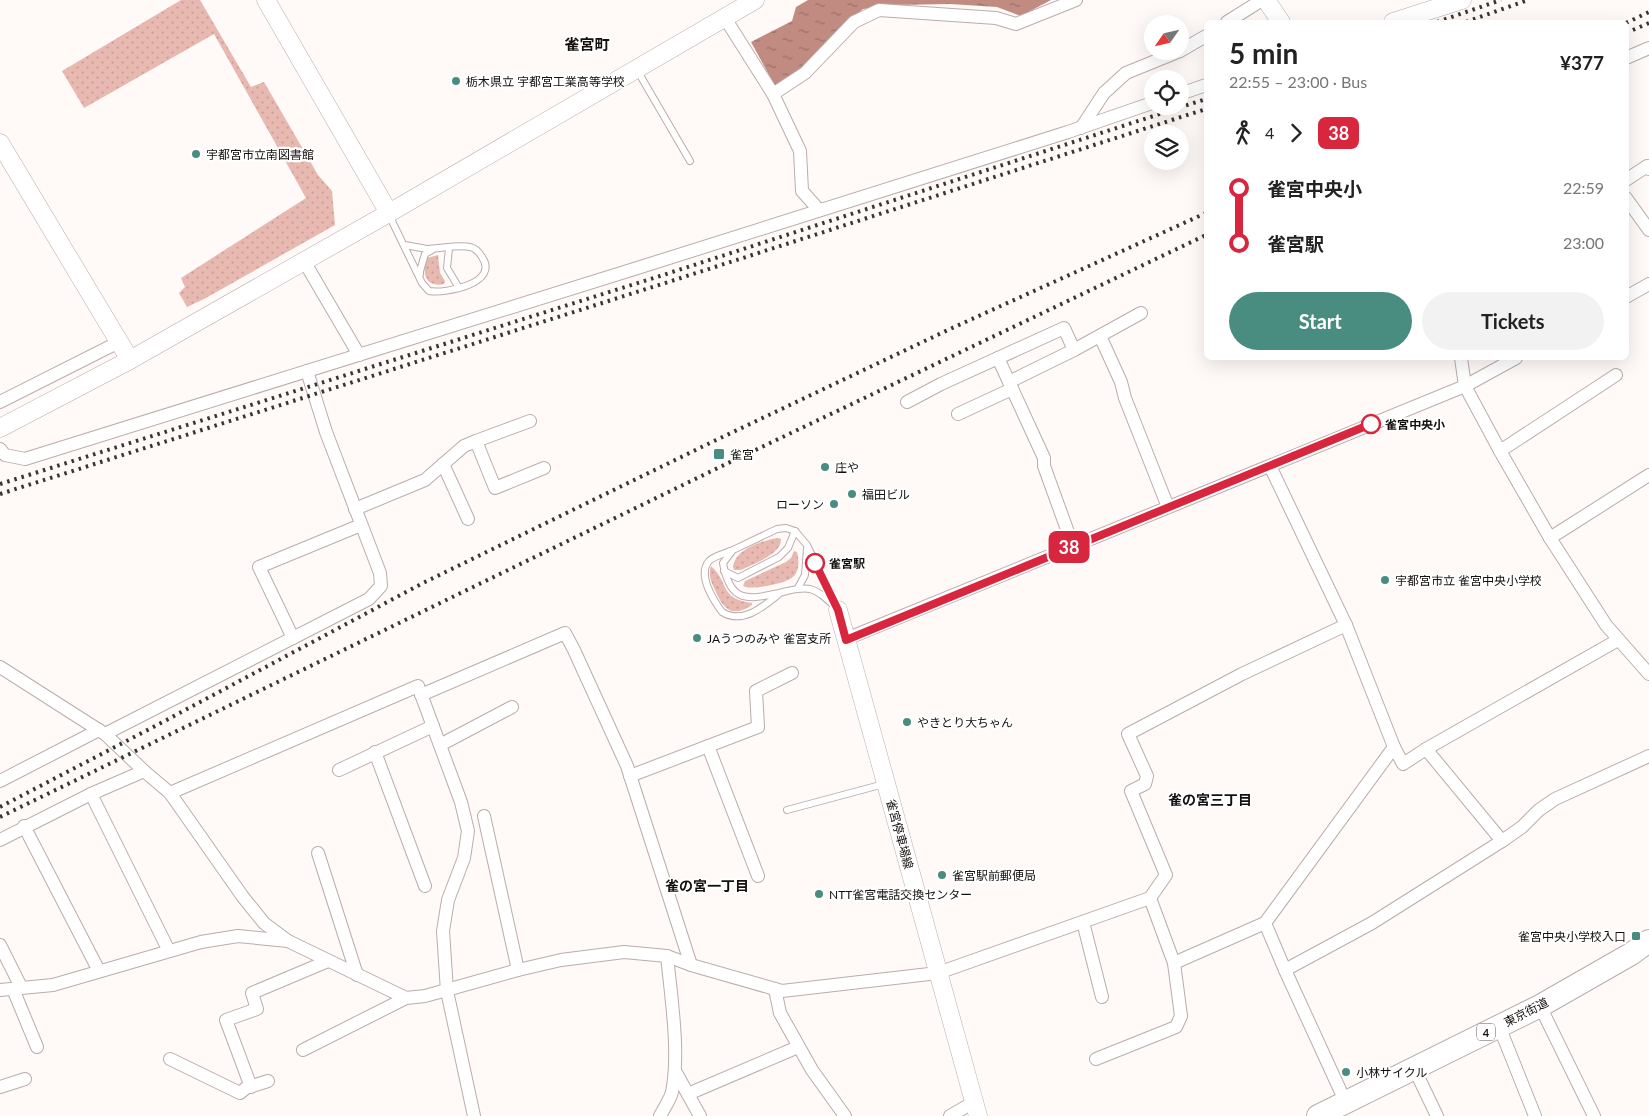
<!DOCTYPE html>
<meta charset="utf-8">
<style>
body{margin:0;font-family:Lato,"Noto Sans JP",sans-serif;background:#f2f2f2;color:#222;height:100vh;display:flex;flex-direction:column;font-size:19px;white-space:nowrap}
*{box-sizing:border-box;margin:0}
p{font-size:16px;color:#767676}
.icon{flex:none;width:28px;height:28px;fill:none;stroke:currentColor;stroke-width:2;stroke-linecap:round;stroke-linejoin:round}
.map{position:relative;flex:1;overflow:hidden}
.drawer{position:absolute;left:1204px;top:20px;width:425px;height:340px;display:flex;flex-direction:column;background:#fff;border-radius:8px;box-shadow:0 5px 20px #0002}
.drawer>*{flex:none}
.badge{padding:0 10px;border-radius:8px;font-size:18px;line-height:32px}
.needle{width:32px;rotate:236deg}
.tools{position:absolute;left:1144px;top:15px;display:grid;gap:10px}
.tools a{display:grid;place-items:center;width:45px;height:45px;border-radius:50%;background:#fff;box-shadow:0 5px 20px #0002;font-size:25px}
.map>.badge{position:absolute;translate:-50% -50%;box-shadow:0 0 0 2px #fff}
.legs{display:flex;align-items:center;gap:8px;height:55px;padding:0 25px;font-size:16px}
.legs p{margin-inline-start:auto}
.head{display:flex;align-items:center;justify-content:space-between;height:85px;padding:0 25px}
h1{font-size:28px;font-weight:700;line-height:38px}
.button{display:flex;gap:10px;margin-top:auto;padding:10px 25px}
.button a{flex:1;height:58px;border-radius:30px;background:#498d81;color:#fff;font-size:20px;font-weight:700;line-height:58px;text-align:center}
.button a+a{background:#f2f2f2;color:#222}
ul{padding:0 25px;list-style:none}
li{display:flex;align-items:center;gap:18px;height:55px;font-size:19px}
li i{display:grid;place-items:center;width:8px;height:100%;margin:0 6px;background:currentColor}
li i::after{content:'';width:12px;height:12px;margin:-6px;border:4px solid;border-radius:50%;background:#fff}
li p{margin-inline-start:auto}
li:first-child i{background:linear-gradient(#0000 50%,currentColor 0)}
li:last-child i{background:linear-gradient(currentColor 50%,#0000 0)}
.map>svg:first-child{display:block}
.grass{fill:url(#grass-dots)}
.water{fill:url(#water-ripples)}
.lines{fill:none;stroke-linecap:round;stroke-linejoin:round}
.lane-casing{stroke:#baadab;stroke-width:8}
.street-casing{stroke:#baadab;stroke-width:14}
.secondary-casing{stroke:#baadab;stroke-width:19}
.highway-casing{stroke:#baadab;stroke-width:24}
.lane{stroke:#fff;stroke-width:6}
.street{stroke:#fff;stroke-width:12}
.secondary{stroke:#fff;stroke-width:18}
.highway{stroke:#fff;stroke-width:22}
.rail{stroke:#393534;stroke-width:4;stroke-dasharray:2.5 5;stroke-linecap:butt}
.line-1-casing{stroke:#fff;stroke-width:11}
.line-1{stroke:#d7263d;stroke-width:8}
.poi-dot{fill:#498d81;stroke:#fff;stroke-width:2}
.stop-1-dot{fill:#fff;stroke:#d7263d;stroke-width:2.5}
.labels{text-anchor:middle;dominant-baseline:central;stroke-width:4.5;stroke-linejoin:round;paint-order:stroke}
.shield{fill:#fff;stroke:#5a5857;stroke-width:1}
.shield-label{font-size:11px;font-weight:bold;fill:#14100f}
.poi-label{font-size:12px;fill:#14100f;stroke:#fff;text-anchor:start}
.stop-label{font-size:12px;font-weight:bold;fill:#14100f;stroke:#fff;text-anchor:start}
.street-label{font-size:12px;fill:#14100f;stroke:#fff}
.neighbourhood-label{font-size:14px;font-weight:bold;fill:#14100f;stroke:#fff}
.quarter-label{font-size:15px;font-weight:bold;fill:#14100f;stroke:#fff}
</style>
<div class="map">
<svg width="1649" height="1116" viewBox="0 0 1649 1116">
<defs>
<pattern id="grass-dots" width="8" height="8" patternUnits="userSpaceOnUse" patternTransform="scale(1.25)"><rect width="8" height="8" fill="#e8b9b0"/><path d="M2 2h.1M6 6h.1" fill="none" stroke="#c69e96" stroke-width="1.8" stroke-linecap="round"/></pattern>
<pattern id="water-ripples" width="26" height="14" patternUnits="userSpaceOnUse" patternTransform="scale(1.25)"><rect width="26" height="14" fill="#c18b81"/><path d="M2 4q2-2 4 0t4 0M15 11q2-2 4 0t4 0" fill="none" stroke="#9c7068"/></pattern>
</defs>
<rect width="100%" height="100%" fill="#fff9f8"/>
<g class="grass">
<path d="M181,0H200L251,87L264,82L318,175L332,191L335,225L204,299L187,307L179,293L185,287L181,278L306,198L214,34L84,108L62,71Z"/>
<path d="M438,255L440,273L445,281L444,284C426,288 421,273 427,258Z"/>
<path d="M777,538L781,539C782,554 753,564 741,570H734L733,567C735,549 762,541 777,538Z"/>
<path d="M794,551L797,552C803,579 789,581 767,586C759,587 751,589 743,586L745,581L786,562L791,558Z"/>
<path d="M711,566C730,583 718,598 752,603V605C731,619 723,608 715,590C711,582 708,574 711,566Z"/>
</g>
<path class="water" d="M808,0H1051L1021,16L997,7L950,4L893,5L863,9L833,36L803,69L775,86L751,42L792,21L796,7Z"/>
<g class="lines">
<g class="lane-casing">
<g id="lane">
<path d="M637,70L690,161"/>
<path d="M389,215L422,283L429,291C446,294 500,283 482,257C479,252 475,248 470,247C458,244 440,249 427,249C420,248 412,246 404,245"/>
<path d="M449,248L447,268L459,288"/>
<path d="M420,274V271L425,254L432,250"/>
<path d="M786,528L795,531L807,545L838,610C830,602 821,592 810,589C801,587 792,590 783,592C748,600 730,604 723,563L733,550L777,529Z"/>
<path d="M730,551C724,554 714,556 709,561C697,575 714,601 722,612C743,625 764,606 779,594"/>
<path d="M724,571L738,578L779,557L788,548L795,531"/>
<path d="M798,588L805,575L807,549"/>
<path d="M787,810L884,784"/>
</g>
</g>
<g class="street-casing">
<g id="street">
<path d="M725,18L773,94L805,73L854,22L879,10L996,18L1016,24L1076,0"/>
<path d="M1227,22L1262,0"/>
<path d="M1180,51L1206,36"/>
<path d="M1626,58L1649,48"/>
<path d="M773,94L800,151L802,191L819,210"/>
<path d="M1180,94L1206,85"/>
<path d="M1081,128L1104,93L1126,73L1180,51"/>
<path d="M1626,180L1647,166L1649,169"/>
<path d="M1626,198L1649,230"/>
<path d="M304,261L359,355"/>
<path d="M1626,297L1649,284"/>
<path d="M1100,336L1121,382L1125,398L1168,507"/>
<path d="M998,358L1044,458V466L1073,546"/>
<path d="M1461,358L1465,386L1500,451L1550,538L1606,625L1649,674"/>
<path d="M1009,382L1074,350L1141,313"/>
<path d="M0,402L119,342"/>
<path d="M907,402L941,384L1064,328L1074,350"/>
<path d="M958,414L1012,389"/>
<path d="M476,441L530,421"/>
<path d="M0,449L5,455L25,459L631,270L1068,132L1152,103"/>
<path d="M1500,451L1616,375"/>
<path d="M443,464L468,519"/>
<path d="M1270,466L1346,625L1394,747"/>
<path d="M355,509L425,480L464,446L476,441L495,488L544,468"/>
<path d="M1550,538L1649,475"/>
<path d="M293,638L259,567L361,525"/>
<path d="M846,639L1465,386L1516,358"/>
<path d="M0,667L105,734L144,771L170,793L243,897L264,923L288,941L406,998L425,996L518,970L561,960L624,952L667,956L691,965L782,991L938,973L1150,898L1174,963L1265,923L1394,747L1403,764L1426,749L1618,640"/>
<path d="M421,695L565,633L574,650L627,766L691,965"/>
<path d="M105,734L369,599L381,586L380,573L326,432L307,371"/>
<path d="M440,745L512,707"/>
<path d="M708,746L758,876"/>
<path d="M1426,749L1502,841"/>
<path d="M375,752L425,886"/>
<path d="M339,770L433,726"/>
<path d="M630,776L758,727L756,691L792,673"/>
<path d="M0,781L99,730"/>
<path d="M170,793L418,686L461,802L468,831L464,858L448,900L443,931L447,991L474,1116"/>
<path d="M91,794L169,951"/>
<path d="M484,816L518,970"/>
<path d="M24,826L99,971"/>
<path d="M0,840L91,794L144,771"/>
<path d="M318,853L357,975"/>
<path d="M1150,898L1166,875L1131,791L1145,784L1147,776L1128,734L1242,674L1346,625"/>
<path d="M1083,922L1102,997"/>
<path d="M1265,923L1285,970L1346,1103"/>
<path d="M0,945L21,987"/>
<path d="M1285,970L1372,923L1502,841L1522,827L1539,810L1555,799L1649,756"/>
<path d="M13,989L37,1047"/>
<path d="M775,989L780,1013L812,1070L845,1116"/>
<path d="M0,990L53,985L201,942L238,936L288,941"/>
<path d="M1540,1006L1594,1116"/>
<path d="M1499,1026L1535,1116"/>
<path d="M303,1050L406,998"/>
<path d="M170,1059L240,1093L246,1088L268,1081"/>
<path d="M1096,1059L1176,1027L1181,1016L1174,963"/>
<path d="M1414,1068L1437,1116"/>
<path d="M675,1071L700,1116"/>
<path d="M0,1087L25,1079"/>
<path d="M251,1087L226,1020L257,1009L252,993L328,961"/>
<path d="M688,1094L798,1047"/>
<path d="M660,1116C664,1108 670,1100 672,1092C680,1053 671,996 667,956"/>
<path d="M950,1116L974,1102"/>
</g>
</g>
<g class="secondary-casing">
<g id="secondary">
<path d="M266,0L389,213"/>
<path d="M1266,0L1281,22"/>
<path d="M1393,22L1462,0"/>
<path d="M0,143L130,360"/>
<path d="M0,428L130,360L389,213L755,0"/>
<path d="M838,610L978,1116"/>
</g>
</g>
<g class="highway-casing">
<path id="highway" d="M1318,1116L1540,1006L1631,954L1649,941"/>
</g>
<use href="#lane" class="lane"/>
<use href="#street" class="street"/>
<use href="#secondary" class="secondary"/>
<use href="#highway" class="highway"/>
<g class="rail">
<path d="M1437,22L1501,0"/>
<path d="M1466,22L1528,0"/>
<path d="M1626,23L1649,12"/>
<path d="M1626,33L1649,23"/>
<path d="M0,484L660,276L1206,99"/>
<path d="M0,494L662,284L1206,109"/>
<path d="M0,807L159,724L423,583L712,442L950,329L1206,213"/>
<path d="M0,817L724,465L1206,235"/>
</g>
</g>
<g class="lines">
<g class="line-1-casing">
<path id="line-1" d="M815,563L838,610L846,640L1371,424"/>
</g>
<use href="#line-1" class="line-1"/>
</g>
<g class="poi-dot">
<circle cx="456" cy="81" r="5"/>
<circle cx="196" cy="154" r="5"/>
<rect x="713" y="448" width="12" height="12" rx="2.5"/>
<circle cx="825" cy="467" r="5"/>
<circle cx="852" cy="494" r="5"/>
<circle cx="834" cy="504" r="5"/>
<circle cx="1385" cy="580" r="5"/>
<circle cx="697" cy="638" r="5"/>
<circle cx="907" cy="722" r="5"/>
<circle cx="942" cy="875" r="5"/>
<circle cx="819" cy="894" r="5"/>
<rect x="1631" y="931" width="10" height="10" rx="2.5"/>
<circle cx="1346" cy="1072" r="5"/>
</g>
<g class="stop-1-dot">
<circle cx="1371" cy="424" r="9"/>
<circle cx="815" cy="563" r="9"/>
</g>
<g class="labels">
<rect class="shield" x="1477" y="1023.5" width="18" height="17" rx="4"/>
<g class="shield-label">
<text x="1486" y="1032">4</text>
</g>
<g class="poi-label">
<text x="466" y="81">栃木県立 宇都宮工業高等学校</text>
<text x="206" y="154">宇都宮市立南図書館</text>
<text x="730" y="454">雀宮</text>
<text x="835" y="467">庄や</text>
<text x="862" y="494">福田ビル</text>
<text x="824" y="504" text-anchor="end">ローソン</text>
<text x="1395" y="580">宇都宮市立 雀宮中央小学校</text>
<text x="707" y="638">JAうつのみや 雀宮支所</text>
<text x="917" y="722">やきとり大ちゃん</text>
<text x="952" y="875">雀宮駅前郵便局</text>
<text x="829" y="894">NTT雀宮電話交換センター</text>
<text x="1626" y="936" text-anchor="end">雀宮中央小学校入口</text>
<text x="1356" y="1072">小林サイクル</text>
</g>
<g class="stop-label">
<text x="1385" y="424">雀宮中央小</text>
<text x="829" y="563">雀宮駅</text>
</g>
<g class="street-label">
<text transform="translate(900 834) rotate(75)">雀宮停車場線</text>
<text transform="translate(1526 1012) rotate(-27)">東京街道</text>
</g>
<g class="neighbourhood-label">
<text x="1210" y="799">雀の宮三丁目</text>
<text x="707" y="885">雀の宮一丁目</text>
</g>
<g class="quarter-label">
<text x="587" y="44">雀宮町</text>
</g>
</g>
</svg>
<div class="tools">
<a><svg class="needle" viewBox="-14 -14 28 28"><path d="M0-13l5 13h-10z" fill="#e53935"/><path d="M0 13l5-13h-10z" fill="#767676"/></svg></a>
<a><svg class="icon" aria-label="locate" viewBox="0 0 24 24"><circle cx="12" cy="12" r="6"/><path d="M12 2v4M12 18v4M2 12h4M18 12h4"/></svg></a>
<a><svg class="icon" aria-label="layers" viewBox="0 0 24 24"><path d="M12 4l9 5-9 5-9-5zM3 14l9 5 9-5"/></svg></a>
</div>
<b class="badge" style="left:1069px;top:547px;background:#d7263d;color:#fff">38</b>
<section class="drawer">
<div class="head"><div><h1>5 min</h1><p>22:55 – 23:00 · Bus</p></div><b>¥377</b></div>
<div class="legs"><svg class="icon" aria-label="walk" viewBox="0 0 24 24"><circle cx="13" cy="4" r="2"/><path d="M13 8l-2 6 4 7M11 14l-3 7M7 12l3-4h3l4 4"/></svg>4<svg class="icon" aria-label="forward" viewBox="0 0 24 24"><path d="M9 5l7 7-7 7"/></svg><b class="badge" style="background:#d7263d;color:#fff">38</b></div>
<ul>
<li><i style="color:#d7263d"></i><b>雀宮中央小</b><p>22:59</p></li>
<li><i style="color:#d7263d"></i><b>雀宮駅</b><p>23:00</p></li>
</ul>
<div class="button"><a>Start</a><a>Tickets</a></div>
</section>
</div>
